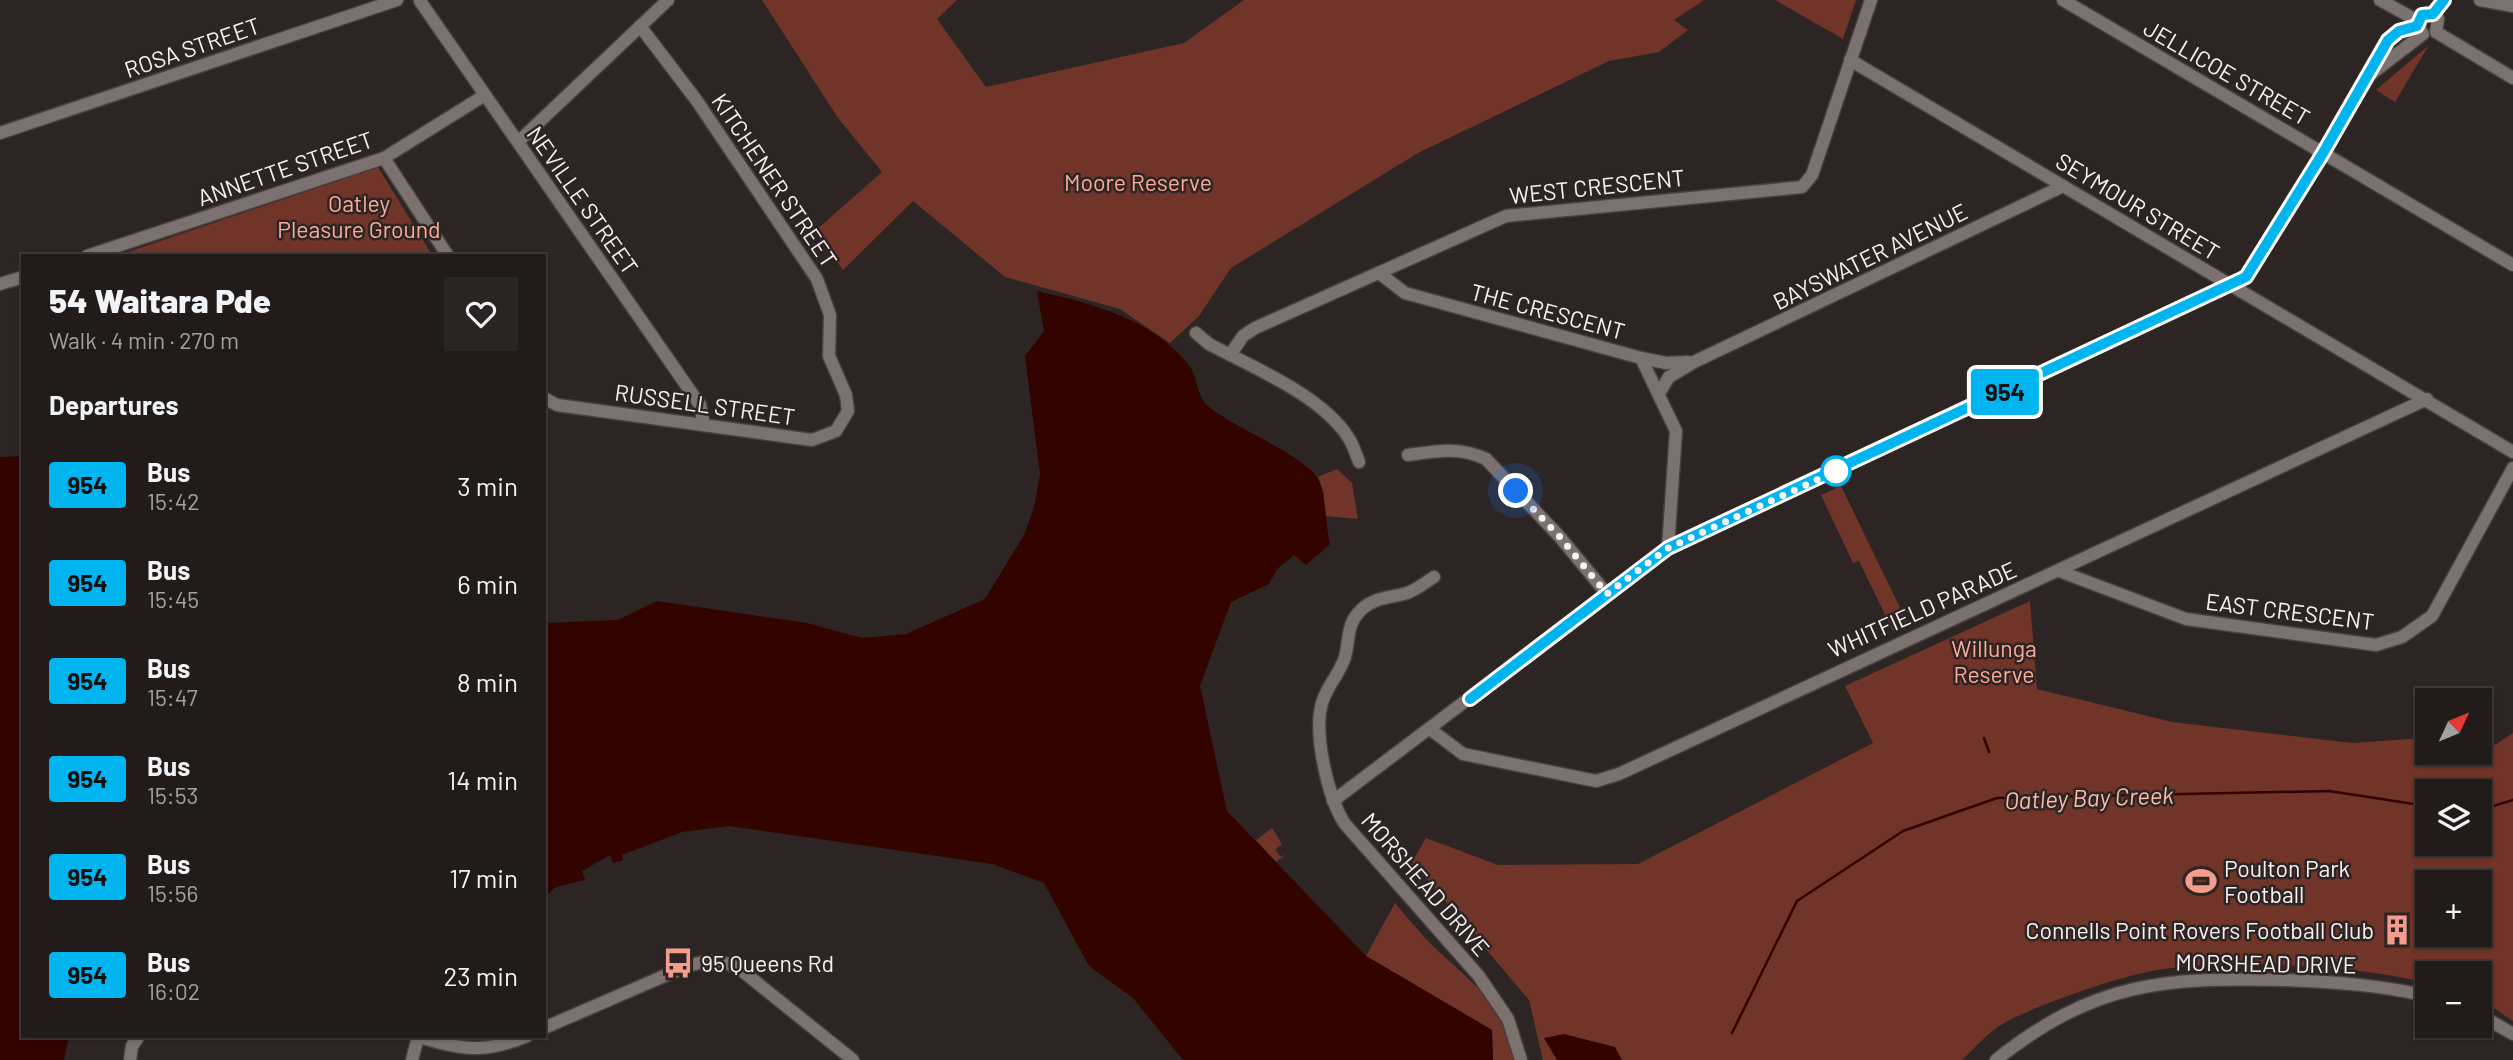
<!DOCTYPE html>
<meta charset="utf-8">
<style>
body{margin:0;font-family:Barlow,sans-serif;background:#292523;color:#f1f3f6;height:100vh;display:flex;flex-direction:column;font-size:26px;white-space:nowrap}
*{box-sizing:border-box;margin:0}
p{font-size:23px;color:#a2a1a2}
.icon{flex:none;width:38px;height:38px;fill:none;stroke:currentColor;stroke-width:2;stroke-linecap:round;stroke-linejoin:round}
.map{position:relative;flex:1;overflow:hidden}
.sheet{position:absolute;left:21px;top:254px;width:525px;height:784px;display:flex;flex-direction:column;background:#211c1a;border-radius:0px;box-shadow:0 2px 5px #0004,0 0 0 2px #3e3a39}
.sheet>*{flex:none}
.badge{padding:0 14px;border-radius:5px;font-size:24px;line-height:46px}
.needle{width:46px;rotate:46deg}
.buttons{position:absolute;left:2415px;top:688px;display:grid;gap:14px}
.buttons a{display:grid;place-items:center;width:77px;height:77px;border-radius:0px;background:#211c1a;box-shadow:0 2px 5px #0004,0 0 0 2px #3e3a39;font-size:35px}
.you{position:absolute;width:35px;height:35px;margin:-18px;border:5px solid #fff;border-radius:50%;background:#1a73e8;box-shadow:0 0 0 10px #1a73e833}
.map>.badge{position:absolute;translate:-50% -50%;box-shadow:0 0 0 4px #fff}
h2{padding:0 28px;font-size:26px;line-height:63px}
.round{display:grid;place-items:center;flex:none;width:74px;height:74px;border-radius:0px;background:#292523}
.overview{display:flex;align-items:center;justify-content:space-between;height:119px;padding:0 28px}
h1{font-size:33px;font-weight:800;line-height:52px}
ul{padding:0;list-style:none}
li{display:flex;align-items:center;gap:21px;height:98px;padding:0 28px}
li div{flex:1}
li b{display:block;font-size:26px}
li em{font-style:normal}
li .badge{min-width:77px;font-weight:700;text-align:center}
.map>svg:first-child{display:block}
.green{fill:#703428;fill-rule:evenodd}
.water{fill:#330300}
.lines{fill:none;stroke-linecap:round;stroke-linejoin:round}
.stream{stroke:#330300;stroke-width:2.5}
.minor-casing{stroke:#46403f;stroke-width:15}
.minor{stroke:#7b7270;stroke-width:12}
.line-casing{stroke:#fff;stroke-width:16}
.line{stroke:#00b5ef;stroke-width:10}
.walk{stroke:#f8f3f2;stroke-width:7;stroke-dasharray:0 12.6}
.stop-dot{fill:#fff;stroke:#00b5ef;stroke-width:3.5}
.labels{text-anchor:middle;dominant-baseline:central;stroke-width:5;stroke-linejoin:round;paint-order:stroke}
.street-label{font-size:23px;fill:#f8f3f2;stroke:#2c2523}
.park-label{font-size:23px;fill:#feab9a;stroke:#2c2523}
.poi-label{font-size:23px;fill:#f8f3f2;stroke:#2c2523;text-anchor:start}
.water-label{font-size:24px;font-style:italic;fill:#fbbbae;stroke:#2c2523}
</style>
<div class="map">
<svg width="2513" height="1060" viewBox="0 0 2513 1060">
<rect width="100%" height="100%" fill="#2c2523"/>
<g class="green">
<path d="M762,0H957L937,19L986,87L1184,43L1244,0H1704L1674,20L1688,30L1659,52L1609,61L1418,153L1231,268L1199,316L1170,343L1120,309L1005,277L913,201L843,270L815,231L882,172L838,118Z"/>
<path d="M1775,0H1856L1843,39Z"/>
<path d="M2429,45L2395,102L2376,90Z"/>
<path d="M378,167L432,255H119Z"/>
<path d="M1337,469L1352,483L1358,519L1324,516V493L1318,477Z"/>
<path d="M1841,486L1908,624L1893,631L1859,561L1853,563L1821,495Z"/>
<path d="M2030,601L2037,689L2172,722L2352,743L2423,738L2427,752L2433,753L2442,766L2464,753L2480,752V743L2489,737L2495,745L2513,733V1021L2480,999V973H2427V983C2359,965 2221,958 2152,971C2112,979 2042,1003 2006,1022C1990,1030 1975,1048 1962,1060H1543L1529,1000L1412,862L1426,838L1498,865L1638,864L1873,743L1845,686ZM2427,791H2480V844H2427ZM2427,882H2480V934H2427Z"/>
<path d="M1272,828L1282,844L1275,850L1281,857L1288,853L1276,862L1256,840Z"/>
<path d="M1395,903C1405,915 1416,928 1427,940C1460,974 1513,1007 1514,1060H1493L1492,1030L1366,956Z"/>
</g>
<g class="water">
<path d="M1037,291C1093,304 1151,318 1188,364C1197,374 1196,393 1205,403C1224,424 1309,456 1319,481C1327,499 1325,524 1330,544L1306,565L1294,555L1277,569L1269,584L1231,602L1200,686L1227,811L1366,956L1492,1030L1493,1060H1183L1133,998L1089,966L1044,883L992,864L729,826L682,832L622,855L623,860L613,863L610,855L582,871L585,880L556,887L544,898V623L618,620L657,601L807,623L862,638L906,634L985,599L1024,535L1034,507L1040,474L1025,356L1044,331Z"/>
<path d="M23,456V1036H69L64,1060H0V457Z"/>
<path d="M1564,1034L1615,1047L1622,1060H1557L1544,1038Z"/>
</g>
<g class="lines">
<g class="stream">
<path d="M1984,738L1989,752"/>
<path d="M2480,810L2513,800"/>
<path d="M1732,1033L1797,901L1903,831L1997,798L2329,791L2427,806"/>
</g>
<g class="minor-casing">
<g id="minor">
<path d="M2063,0L2513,265"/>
<path d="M2380,0L2418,21"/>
<path d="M2480,0L2513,6"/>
<path d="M420,1L700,405L704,425"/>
<path d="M2433,14L2444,0"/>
<path d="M2421,32L2418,21L2422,15L2429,13L2438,19L2436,32"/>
<path d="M2436,32L2513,78"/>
<path d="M1850,60L2513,452"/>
<path d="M2371,74L2423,34"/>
<path d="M0,133L397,0"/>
<path d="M518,142L668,0"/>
<path d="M384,158L448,256"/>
<path d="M87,256L384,158L485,95"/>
<path d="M1379,273L1405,293L1641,358L1676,431L1668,548"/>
<path d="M0,284L23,277"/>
<path d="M1196,333L1209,344C1252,367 1321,395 1348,437C1353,444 1356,454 1359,462"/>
<path d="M1230,355L1243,336L1255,328L1506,216L1802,187L1812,175L1871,0"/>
<path d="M1641,358L1666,363L1689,362"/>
<path d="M1659,393L1669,377L1694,362L2063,186"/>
<path d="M544,398L557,405L812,440L836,431L848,411L846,395L829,356L830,315L817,279L697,101L640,26"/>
<path d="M1408,455C1436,451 1459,446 1486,459L1559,536L1607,594"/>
<path d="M2059,571L2186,619L2376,645L2402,637L2432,616L2513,468"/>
<path d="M1434,577C1426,582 1416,590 1407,593C1390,598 1375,597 1362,609C1346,624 1350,638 1345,657C1340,673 1328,685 1323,700C1312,730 1328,799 1345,824L1478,975L1508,1019L1521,1060"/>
<path d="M1430,729L1463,754L1596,781L1619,774L2427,399"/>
<path d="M1333,801L1668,548L2246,277L2323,153L2388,40L2399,31L2417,26"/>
<path d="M2480,1015L2513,1034"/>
<path d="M544,1028L685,967C706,960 722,958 741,970L853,1060"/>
<path d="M415,1036C461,1049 482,1055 527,1036"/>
<path d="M130,1060L132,1046L139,1036"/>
<path d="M412,1060L418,1037"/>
<path d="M1996,1060C2094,982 2164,977 2285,980C2333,982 2380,985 2427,996"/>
</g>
</g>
<use href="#minor" class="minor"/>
</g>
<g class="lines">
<g class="line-casing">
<path id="line" d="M1470,699L1668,548L2246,277L2323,153L2388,40L2399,31L2417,26L2422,15L2433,14L2444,0"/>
</g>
<use href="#line" class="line"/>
<path class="walk" d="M1516,491L1559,536L1607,594L1668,548L1836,471"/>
</g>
<defs>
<g id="stadium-bare" transform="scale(2.415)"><path d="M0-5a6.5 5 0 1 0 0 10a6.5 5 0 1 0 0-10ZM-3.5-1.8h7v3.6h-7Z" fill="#f49d8c" stroke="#2c2523" stroke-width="2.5" paint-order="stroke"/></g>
<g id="building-bare" transform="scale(2.415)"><path d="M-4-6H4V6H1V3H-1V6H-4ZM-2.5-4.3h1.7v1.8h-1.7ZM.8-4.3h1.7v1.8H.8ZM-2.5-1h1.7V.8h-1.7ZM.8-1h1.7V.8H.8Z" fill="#f49d8c" stroke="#2c2523" stroke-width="2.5" paint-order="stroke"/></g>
<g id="bus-bare" transform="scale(2.415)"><path d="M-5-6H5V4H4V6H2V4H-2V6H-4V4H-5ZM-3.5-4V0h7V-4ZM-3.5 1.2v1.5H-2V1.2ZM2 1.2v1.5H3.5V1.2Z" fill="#f49d8c" stroke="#2c2523" stroke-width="2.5" paint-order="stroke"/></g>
</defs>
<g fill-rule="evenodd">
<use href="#stadium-bare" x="2201" y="881"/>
<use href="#building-bare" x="2397" y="930"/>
<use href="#bus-bare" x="678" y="963"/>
</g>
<circle class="stop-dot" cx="1836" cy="471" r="14"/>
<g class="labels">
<g class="street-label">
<text transform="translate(192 47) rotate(-19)">ROSA STREET</text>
<text transform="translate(2227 72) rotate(30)">JELLICOE STREET</text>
<text transform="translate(285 168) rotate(-19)">ANNETTE STREET</text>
<text transform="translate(775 180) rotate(56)">KITCHENER STREET</text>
<text transform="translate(1597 186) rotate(-6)">WEST CRESCENT</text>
<text transform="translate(583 200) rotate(55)">NEVILLE STREET</text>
<text transform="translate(2138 206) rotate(31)">SEYMOUR STREET</text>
<text transform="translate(1870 256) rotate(-26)">BAYSWATER AVENUE</text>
<text transform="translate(1548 311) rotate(15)">THE CRESCENT</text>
<text transform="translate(705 404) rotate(8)">RUSSELL STREET</text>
<text transform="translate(1922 609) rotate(-24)">WHITFIELD PARADE</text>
<text transform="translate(2290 611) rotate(7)">EAST CRESCENT</text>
<text transform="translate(1426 884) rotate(49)">MORSHEAD DRIVE</text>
<text transform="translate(2266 963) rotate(1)">MORSHEAD DRIVE</text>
</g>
<g class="park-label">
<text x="1138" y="182">Moore Reserve</text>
<text x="359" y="203">Oatley<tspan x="359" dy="26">Pleasure Ground</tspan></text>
<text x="1994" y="648">Willunga<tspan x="1994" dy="26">Reserve</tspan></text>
</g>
<g class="poi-label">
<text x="2224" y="868">Poulton Park<tspan x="2224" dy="26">Football</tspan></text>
<text x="2374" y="930" text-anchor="end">Connells Point Rovers Football Club</text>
<text x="701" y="963">95 Queens Rd</text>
</g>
<g class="water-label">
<text transform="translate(2089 797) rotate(-2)">Oatley Bay Creek</text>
</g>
</g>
</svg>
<div class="buttons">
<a><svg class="needle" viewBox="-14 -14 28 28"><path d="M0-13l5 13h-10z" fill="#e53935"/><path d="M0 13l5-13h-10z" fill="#a2a1a2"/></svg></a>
<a><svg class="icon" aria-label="layers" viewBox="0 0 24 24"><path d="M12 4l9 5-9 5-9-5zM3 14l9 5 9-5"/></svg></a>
<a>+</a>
<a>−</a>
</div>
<div class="you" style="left:1516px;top:491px"></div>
<b class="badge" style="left:2005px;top:392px;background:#00b5ef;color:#111">954</b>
<section class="sheet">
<div class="overview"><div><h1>54 Waitara Pde</h1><p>Walk · 4 min · 270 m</p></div><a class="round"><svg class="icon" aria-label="heart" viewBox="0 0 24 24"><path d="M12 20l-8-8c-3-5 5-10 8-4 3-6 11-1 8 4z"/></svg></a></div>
<h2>Departures</h2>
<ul>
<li><span class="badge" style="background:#00b5ef;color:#111">954</span><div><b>Bus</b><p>15:42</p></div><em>3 min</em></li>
<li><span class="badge" style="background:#00b5ef;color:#111">954</span><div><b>Bus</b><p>15:45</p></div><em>6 min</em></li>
<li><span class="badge" style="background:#00b5ef;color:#111">954</span><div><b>Bus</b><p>15:47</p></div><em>8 min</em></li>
<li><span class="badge" style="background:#00b5ef;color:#111">954</span><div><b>Bus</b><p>15:53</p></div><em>14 min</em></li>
<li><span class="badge" style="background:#00b5ef;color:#111">954</span><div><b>Bus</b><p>15:56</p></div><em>17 min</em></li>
<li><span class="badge" style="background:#00b5ef;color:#111">954</span><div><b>Bus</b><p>16:02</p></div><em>23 min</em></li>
</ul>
</section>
</div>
